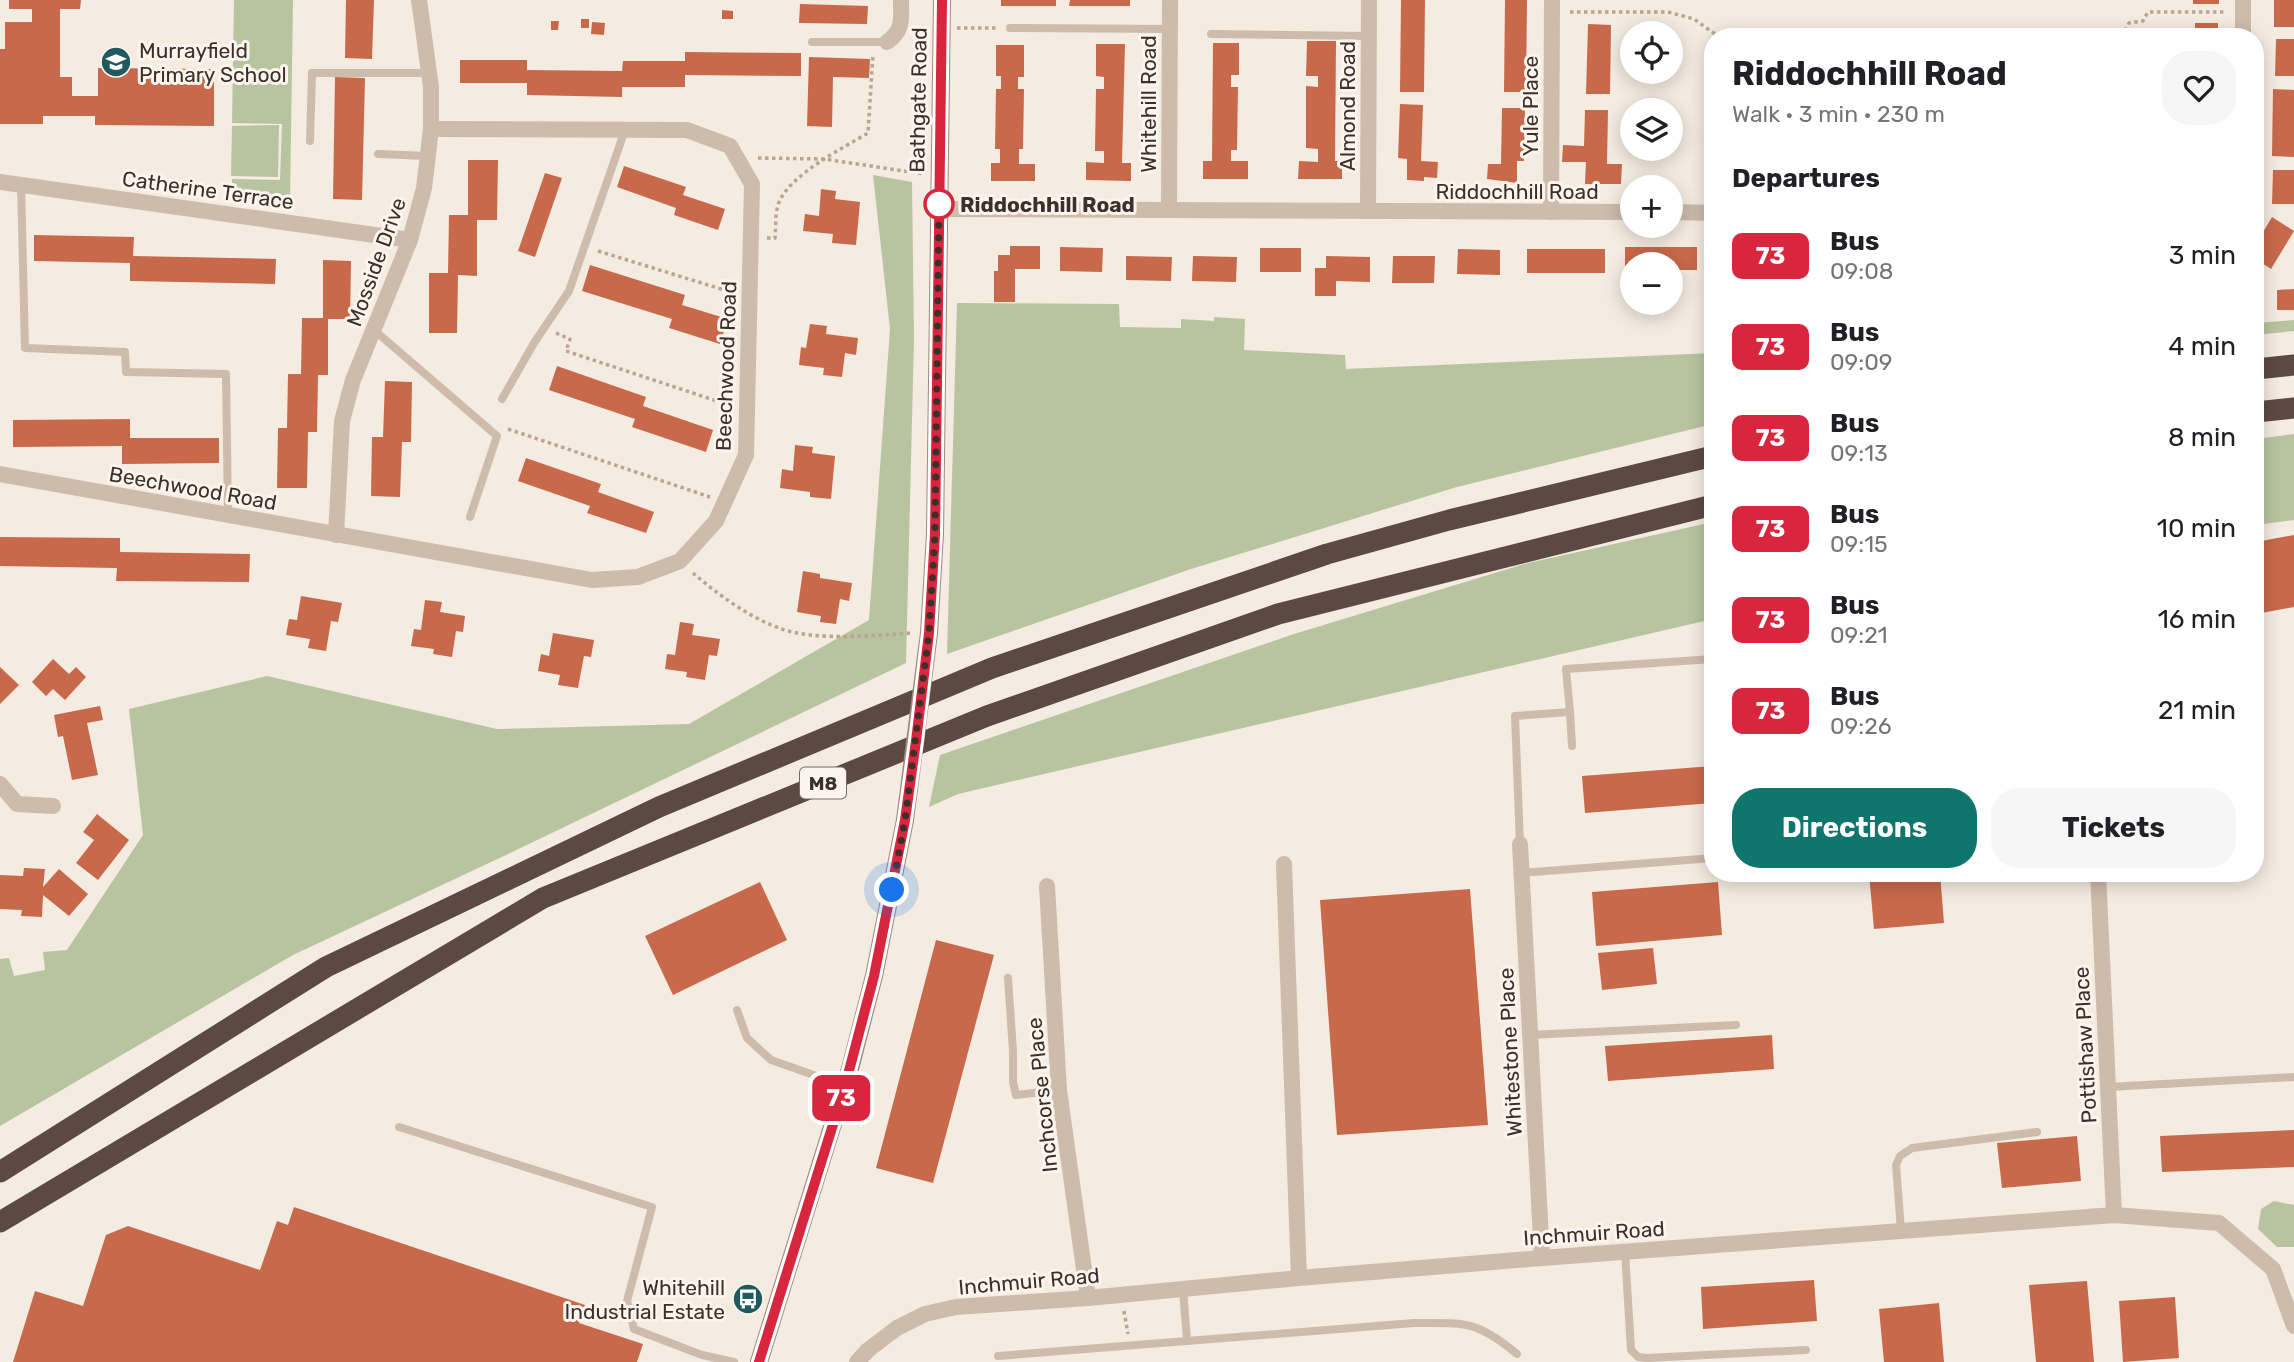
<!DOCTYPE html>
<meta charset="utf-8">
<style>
body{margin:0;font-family:Rubik,sans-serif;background:#f6f6f6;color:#202124;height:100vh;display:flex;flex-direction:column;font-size:26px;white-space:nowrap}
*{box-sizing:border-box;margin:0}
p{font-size:23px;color:#757577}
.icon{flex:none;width:38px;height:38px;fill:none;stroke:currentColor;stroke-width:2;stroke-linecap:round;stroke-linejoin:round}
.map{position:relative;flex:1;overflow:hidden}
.sheet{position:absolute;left:1704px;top:28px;width:560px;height:854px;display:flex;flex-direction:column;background:#fff;border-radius:28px;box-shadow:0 4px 18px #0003}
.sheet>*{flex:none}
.badge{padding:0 14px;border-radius:10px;font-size:24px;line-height:46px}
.controls{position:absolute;left:1620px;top:21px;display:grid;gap:14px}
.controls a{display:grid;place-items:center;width:63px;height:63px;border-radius:50%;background:#fff;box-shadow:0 4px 18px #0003;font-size:35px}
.you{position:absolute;width:35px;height:35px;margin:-18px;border:5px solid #fff;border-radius:50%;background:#1a73e8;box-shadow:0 0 0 10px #1a73e833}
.map>.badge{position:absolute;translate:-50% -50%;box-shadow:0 0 0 4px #fff}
h2{padding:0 28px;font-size:26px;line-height:63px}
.round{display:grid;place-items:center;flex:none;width:74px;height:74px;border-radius:28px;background:#f6f6f6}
.headline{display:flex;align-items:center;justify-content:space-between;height:119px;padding:0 28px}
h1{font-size:33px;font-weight:700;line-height:52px}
.button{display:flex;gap:14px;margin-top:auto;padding:14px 28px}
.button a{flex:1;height:80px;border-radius:28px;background:#0f766e;color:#fff;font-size:28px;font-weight:700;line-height:80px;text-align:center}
.button a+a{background:#f6f6f6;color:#202124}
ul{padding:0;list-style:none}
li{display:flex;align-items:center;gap:21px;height:91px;padding:0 28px}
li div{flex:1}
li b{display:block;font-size:26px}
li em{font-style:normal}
li .badge{min-width:77px;font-weight:700;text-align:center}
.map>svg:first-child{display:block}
.green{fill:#b8c4a0}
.building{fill:#c8694b}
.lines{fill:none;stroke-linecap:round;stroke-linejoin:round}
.path{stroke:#b9a596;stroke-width:3.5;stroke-dasharray:3.5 3.5;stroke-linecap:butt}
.lane{stroke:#cdbbac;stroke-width:8}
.street{stroke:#cdbbac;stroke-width:16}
.secondary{stroke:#a18a7d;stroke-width:18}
.highway{stroke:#5c4a42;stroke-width:21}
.secondary-bridge{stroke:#a18a7d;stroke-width:18}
.line-casing{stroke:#fff;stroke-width:16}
.line{stroke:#d7263d;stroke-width:10}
.walk{stroke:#3b302b;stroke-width:7;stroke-dasharray:0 12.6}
.stop-dot{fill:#fff;stroke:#d7263d;stroke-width:3.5}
.labels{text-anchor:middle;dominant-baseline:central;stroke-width:6;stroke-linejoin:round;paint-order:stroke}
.shield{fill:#fbf5ee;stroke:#756b66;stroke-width:2}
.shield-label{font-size:19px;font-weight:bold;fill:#3b302b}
.poi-label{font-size:21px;fill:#3b302b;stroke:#fbf5ee;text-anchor:start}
.street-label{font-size:21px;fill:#3b302b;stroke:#fbf5ee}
.stop-label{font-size:21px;font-weight:bold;fill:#3b302b;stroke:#fbf5ee;text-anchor:start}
</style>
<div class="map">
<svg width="2294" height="1362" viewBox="0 0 2294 1362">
<rect width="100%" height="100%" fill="#f4ebe1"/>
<g class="green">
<path d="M234,0H293L290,202L232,194V179L280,180L282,124L232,123Z"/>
<path d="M279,125L278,177L231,176L232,126Z"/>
<path d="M873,175L912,182L914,339L906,663L506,855L293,955L0,1126V959L9,958L14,976L45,970L43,952L67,950L143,835L129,709L267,676L497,729L689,724L869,620L890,329Z"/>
<path d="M957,303L1119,304L1120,327L1181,328V319L1214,321V317L1245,319L1244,350L1345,355L1346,369L1713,353V424L1457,487L1191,569L947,654Z"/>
<path d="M2294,320V331L2256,335V323Z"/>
<path d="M2294,434V520L2256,525V439Z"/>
<path d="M1713,522V619L958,794L929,807L940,755L1294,634L1528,563Z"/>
<path d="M2274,1201L2294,1205V1247H2277L2258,1229L2261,1209Z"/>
</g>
<g class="building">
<path d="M9,0H81L80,9H60V77H72V96H98V68L214,69V126L95,125V116H43V124H0V49H5V22H32V9H9Z"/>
<path d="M346,0H374L372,59L345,58Z"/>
<rect x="1001" y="0" width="55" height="6"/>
<path d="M1070,0H1130V6H1069Z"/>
<path d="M1401,0H1425L1424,92H1400Z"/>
<path d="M1505,0H1527L1526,92H1504Z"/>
<rect x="2193" y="0" width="26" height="4"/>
<rect x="2274" y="0" width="20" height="27"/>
<path d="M800,4L868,6L867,24L799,23Z"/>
<path d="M722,10L733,11V19H722Z"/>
<rect x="581" y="19" width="8" height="9"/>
<path d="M551,21H559L558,30H551Z"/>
<path d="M592,22L605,23L604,35L591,34Z"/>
<rect x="2195" y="23" width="23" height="14"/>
<path d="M1588,24L1611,25L1610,94H1586Z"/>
<path d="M2276,39H2294V76H2275Z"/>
<path d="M1307,41H1336L1335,161H1342V179H1298L1299,161L1318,162V149L1306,148V86L1318,87V76H1306Z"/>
<path d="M1213,43H1239V75H1231V87H1238L1237,150H1231V161H1248V179H1203V161H1212Z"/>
<path d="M1096,44H1125L1122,163H1131V181L1086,180V162L1104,163V151H1095L1096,89H1104V77L1096,76Z"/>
<path d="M996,45H1024V77H1018V89H1024L1023,149H1019V164H1035V181H991V163H1000V149H995L996,89H1001V76H996Z"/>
<path d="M685,52L801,53V76L685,75V87H622V97L527,95V83H460V60H527V70L622,71L623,61H685Z"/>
<path d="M809,57L870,59L869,78L833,77L832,127L807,126Z"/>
<path d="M335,77L365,78L362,200L333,199Z"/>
<path d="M2273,89L2294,90V157L2272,156Z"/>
<path d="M1400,104L1423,105L1421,161L1438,162L1437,178L1424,177V181L1407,180V159L1398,158Z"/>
<path d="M1502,108H1525L1524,161H1517V183L1487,179L1488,164H1501Z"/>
<path d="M1585,110H1608L1607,164H1622L1621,184H1585L1586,162H1562L1563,145L1584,146Z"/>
<path d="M468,160H498L497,220H477V276L458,275L457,333H429V273H448L449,215H468Z"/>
<path d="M624,166L686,187L683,195L725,209L718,230L674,215L676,208L617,187Z"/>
<path d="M2273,170H2294V204H2272Z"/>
<path d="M545,173L562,178L535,257L518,251Z"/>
<path d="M821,189L836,191L835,199L860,202L856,245L832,243L833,234L803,231L805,214L819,216Z"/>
<path d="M2272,217L2294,231L2271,269L2256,259V244Z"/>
<path d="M34,235L134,237L133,256L276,259L275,284L130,281V263L34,261Z"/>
<path d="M1010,246H1040V269H1015V302H994V271H998V255H1010Z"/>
<path d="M1060,247L1103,248L1102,272L1060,271Z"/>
<path d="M1625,247H1697V270H1671V264H1633V269H1625Z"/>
<rect x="1260" y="248" width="41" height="24"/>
<path d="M1458,249L1500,250V275L1457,274Z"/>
<rect x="1527" y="249" width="78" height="24"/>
<path d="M1126,256L1172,257L1171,281L1126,280Z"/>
<path d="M1193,256L1237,257L1236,282L1192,281Z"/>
<path d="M1326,256L1370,257V282L1336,281V296H1315V268H1326Z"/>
<path d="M1393,256H1435L1434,283H1392Z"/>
<path d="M323,260L351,261L350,319H328V375H318L317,432H308L307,488H277L278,428H287L288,374H301L302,318H323Z"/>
<path d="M590,265L685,295L682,305L728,319L720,344L669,328L672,319L582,291Z"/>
<path d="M2294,289V310H2277V290Z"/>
<path d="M810,324L827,326L826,334L858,338L856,355L845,353L842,377L823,375L824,368L799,365L801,347L806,348Z"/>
<path d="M557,366L646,397L643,406L713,430L706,452L632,427L635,419L549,390Z"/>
<path d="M385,381L412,382L411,442H402L400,497L371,496L372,437H383Z"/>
<path d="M130,419V438H219V463L122,464V446L13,447V420Z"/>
<path d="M795,445L813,447L812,453L835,456L831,499L810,497V492L780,488L782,469L793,471Z"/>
<path d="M526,458L601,484L598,492L654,512L646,533L587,513L590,506L518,481Z"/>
<path d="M2294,535V607L2256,614V542Z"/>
<path d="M0,537L120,538V552L250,554L249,582L116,581L117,568L0,566Z"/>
<path d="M803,571L820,574V578L852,583L849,601L840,599L836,624L820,622L821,616L797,612Z"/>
<path d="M301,596L342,603L338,622L331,621L326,651L308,648L310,639L286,635L289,619L297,620Z"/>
<path d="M425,600L442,602L440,612L465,616L463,632L456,631L452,657L433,654L434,649L411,646L414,629L421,630Z"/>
<path d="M680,622L694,624L692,635L720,639L717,656L709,655L705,680L686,677L687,672L665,669L667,654L675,655Z"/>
<path d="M553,633L594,640L591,657L584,656L578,688L558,685L560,675L538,671L541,654L549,656Z"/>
<path d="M53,659L69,674L76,667L86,677L65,700L53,689L46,696L32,682Z"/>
<path d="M0,667L19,685L0,704Z"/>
<path d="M100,706L103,720L87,723L98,775L72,780L63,736L58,737L54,715Z"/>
<path d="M1713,766V803L1585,813L1582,776Z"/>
<path d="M97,814L129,840L98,880L76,863L94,840L83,832Z"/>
<path d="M24,868L45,869L43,887L59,869L88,894L69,916L43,895L42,917L21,916L22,910L0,909V875L23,876Z"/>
<path d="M1869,873H1940L1944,923L1874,929Z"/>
<path d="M760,882L787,940L673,995L645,936Z"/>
<path d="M1718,882L1722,935L1596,946L1592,892Z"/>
<path d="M1470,889L1488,1125L1337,1135L1320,900Z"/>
<path d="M936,940L994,955L933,1183L876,1168Z"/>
<path d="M1653,948L1657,984L1602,990L1598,953Z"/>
<path d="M1772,1035L1774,1069L1608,1081L1605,1046Z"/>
<path d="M2294,1130V1167L2162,1172L2160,1136Z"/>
<path d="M2077,1136L2081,1181L2002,1188L1997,1143Z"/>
<path d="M294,1207L585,1305L579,1323L643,1344L637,1362H13L35,1291L83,1306L106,1235L128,1226L260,1270L277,1221L288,1225Z"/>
<path d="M1814,1280L1817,1321L1703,1329L1701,1287Z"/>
<path d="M2087,1281L2094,1362H2036L2029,1285Z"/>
<path d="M2175,1297L2179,1358L2123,1362L2119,1301Z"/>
<path d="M1939,1303L1944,1362H1884L1879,1309Z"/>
</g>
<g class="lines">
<g class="path">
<path d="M1570,12H1668L1694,19L1719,37"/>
<path d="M957,28H999"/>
<path d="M2122,37L2129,23L2143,21L2148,12H2226"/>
<path d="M758,158L824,159L924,174"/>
<path d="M767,238H775C776,228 775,215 778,205C787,176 843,148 868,133L873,54"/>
<path d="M598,251L734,293"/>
<path d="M556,333L570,339L566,351L732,406"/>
<path d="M508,429L710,497"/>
<path d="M693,573C716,593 750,618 779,628C817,642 872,635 913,633"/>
<path d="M1124,1311L1128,1334"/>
</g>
<g class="lane">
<path d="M1010,28L1170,29"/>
<path d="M1211,34L1368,36"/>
<path d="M812,42H887"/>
<path d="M310,141L312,73H429"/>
<path d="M378,154L428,156"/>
<path d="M21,185L25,348L125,352L126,372L226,374L228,515"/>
<path d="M374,330L497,436L470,517"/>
<path d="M502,399L534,343L569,291L625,130"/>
<path d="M1570,712L1572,746"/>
<path d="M1520,844L1515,716L1570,712L1566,669L1713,659"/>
<path d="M1522,873L1713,858"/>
<path d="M1008,978L1013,1051V1082L1016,1095L1059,1090"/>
<path d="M737,1010L747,1038L771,1060L845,1086"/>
<path d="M1530,1035L1736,1025"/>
<path d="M2108,1087L2294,1077"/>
<path d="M399,1127L652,1207L627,1301L634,1329L702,1355L734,1362"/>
<path d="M1901,1231L1896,1165L1900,1156L1912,1148L2037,1132"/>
<path d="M1625,1252L1631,1350L1638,1357L1647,1358L1806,1350"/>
<path d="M1183,1289L1187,1341"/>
<path d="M998,1356L1414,1323C1465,1323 1476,1320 1517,1354"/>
</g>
<g class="street">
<path d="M2243,37V0"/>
<path d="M887,42C904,30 901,19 901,0"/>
<path d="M0,182L410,240"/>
<path d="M939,209L1633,212"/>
<path d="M1169,209L1170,0"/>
<path d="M1368,211L1369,0"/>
<path d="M1551,212L1552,0"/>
<path d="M1671,212L1713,213"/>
<path d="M0,474L592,580L638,577L680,561L716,521L746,455L752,184L730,146L687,130L431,129"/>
<path d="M336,535L342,421L353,380L410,240L424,188L431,129V87L419,0"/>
<path d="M0,784L17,804L53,806"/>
<path d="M1520,844L1542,1258"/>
<path d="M1284,864L1299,1278"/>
<path d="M2098,873L2114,1215"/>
<path d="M1047,886L1059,1090L1088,1298"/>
<path d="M857,1362L868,1350L897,1328L925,1314L956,1307L1088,1298L1299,1278L1542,1258L2114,1215L2219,1223L2273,1269L2294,1326"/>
</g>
<g class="secondary">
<path d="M929,633L935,534L942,0"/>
<path d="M759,1362L850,1069L874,976L905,820"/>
</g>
<g class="highway">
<path d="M2256,369L2294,365"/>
<path d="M2256,412L2294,408"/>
<path d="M0,1172L326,967L659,807L992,668L1327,554L1449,520L1713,456"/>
<path d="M0,1222L543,898L987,716L1278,614L1713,505"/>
</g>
<path class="secondary-bridge" d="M905,820L929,633"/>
</g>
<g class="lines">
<g class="line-casing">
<path id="line" d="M759,1362L845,1086L874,976L905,820L916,741L929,633L935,534L942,0"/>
</g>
<use href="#line" class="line"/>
<path class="walk" d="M892,890L905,820L929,633L935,534L939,204"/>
</g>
<defs>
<g id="school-disc" transform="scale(1.575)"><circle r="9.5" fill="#1f5a5e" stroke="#fbf5ee"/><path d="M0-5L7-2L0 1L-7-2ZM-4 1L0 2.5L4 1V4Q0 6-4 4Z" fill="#fff"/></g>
<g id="bus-disc" transform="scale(1.575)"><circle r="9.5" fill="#1f5a5e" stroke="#fbf5ee"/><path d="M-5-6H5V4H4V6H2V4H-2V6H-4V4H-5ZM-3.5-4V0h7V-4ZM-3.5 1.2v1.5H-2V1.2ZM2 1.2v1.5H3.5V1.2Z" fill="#fff"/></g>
</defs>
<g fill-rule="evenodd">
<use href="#school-disc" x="116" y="62"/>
<use href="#bus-disc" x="748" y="1299"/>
</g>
<circle class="stop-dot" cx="939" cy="204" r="14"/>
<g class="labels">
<rect class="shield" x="800" y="767.5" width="46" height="31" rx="5"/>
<g class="shield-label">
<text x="823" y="783">M8</text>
</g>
<g class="poi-label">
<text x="139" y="50">Murrayfield<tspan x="139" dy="24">Primary School</tspan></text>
<text x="725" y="1287" text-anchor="end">Whitehill<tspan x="725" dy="24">Industrial Estate</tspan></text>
</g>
<g class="street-label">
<text transform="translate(918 100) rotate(-89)">Bathgate Road</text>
<text transform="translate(1148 104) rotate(-90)">Whitehill Road</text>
<text transform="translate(1347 106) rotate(-90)">Almond Road</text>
<text transform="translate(1530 106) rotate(-90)">Yule Place</text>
<text transform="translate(208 190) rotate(8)">Catherine Terrace</text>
<text x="1517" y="191">Riddochhill Road</text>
<text transform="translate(376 262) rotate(-70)">Mosside Drive</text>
<text transform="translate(726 366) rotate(-88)">Beechwood Road</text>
<text transform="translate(193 488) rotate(10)">Beechwood Road</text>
<text transform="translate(2085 1045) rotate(-93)">Pottishaw Place</text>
<text transform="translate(1510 1052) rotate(-93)">Whitestone Place</text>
<text transform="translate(1042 1095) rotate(-96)">Inchcorse Place</text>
<text transform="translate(1594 1233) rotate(-4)">Inchmuir Road</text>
<text transform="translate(1029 1281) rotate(-5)">Inchmuir Road</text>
</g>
<g class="stop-label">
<text x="960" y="204">Riddochhill Road</text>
</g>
</g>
</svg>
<div class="controls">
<a><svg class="icon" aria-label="locate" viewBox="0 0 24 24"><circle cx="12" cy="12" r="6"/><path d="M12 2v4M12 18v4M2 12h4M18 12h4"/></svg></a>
<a><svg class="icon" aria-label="layers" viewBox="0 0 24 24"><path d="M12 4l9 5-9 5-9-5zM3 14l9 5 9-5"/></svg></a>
<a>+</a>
<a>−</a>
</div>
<div class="you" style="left:892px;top:890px"></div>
<b class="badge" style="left:841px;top:1098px;background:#d7263d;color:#fff">73</b>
<section class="sheet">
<div class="headline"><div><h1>Riddochhill Road</h1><p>Walk · 3 min · 230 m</p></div><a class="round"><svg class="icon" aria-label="heart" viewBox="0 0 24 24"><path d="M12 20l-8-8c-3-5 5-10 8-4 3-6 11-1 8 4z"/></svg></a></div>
<h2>Departures</h2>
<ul>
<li><span class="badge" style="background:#d7263d;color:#fff">73</span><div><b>Bus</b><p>09:08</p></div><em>3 min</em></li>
<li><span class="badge" style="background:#d7263d;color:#fff">73</span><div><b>Bus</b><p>09:09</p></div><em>4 min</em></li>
<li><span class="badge" style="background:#d7263d;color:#fff">73</span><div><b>Bus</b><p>09:13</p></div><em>8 min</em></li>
<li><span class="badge" style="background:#d7263d;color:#fff">73</span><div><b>Bus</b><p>09:15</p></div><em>10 min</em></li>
<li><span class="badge" style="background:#d7263d;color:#fff">73</span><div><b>Bus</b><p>09:21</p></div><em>16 min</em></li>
<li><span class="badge" style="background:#d7263d;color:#fff">73</span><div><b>Bus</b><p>09:26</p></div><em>21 min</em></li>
</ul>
<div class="button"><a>Directions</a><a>Tickets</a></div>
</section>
</div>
